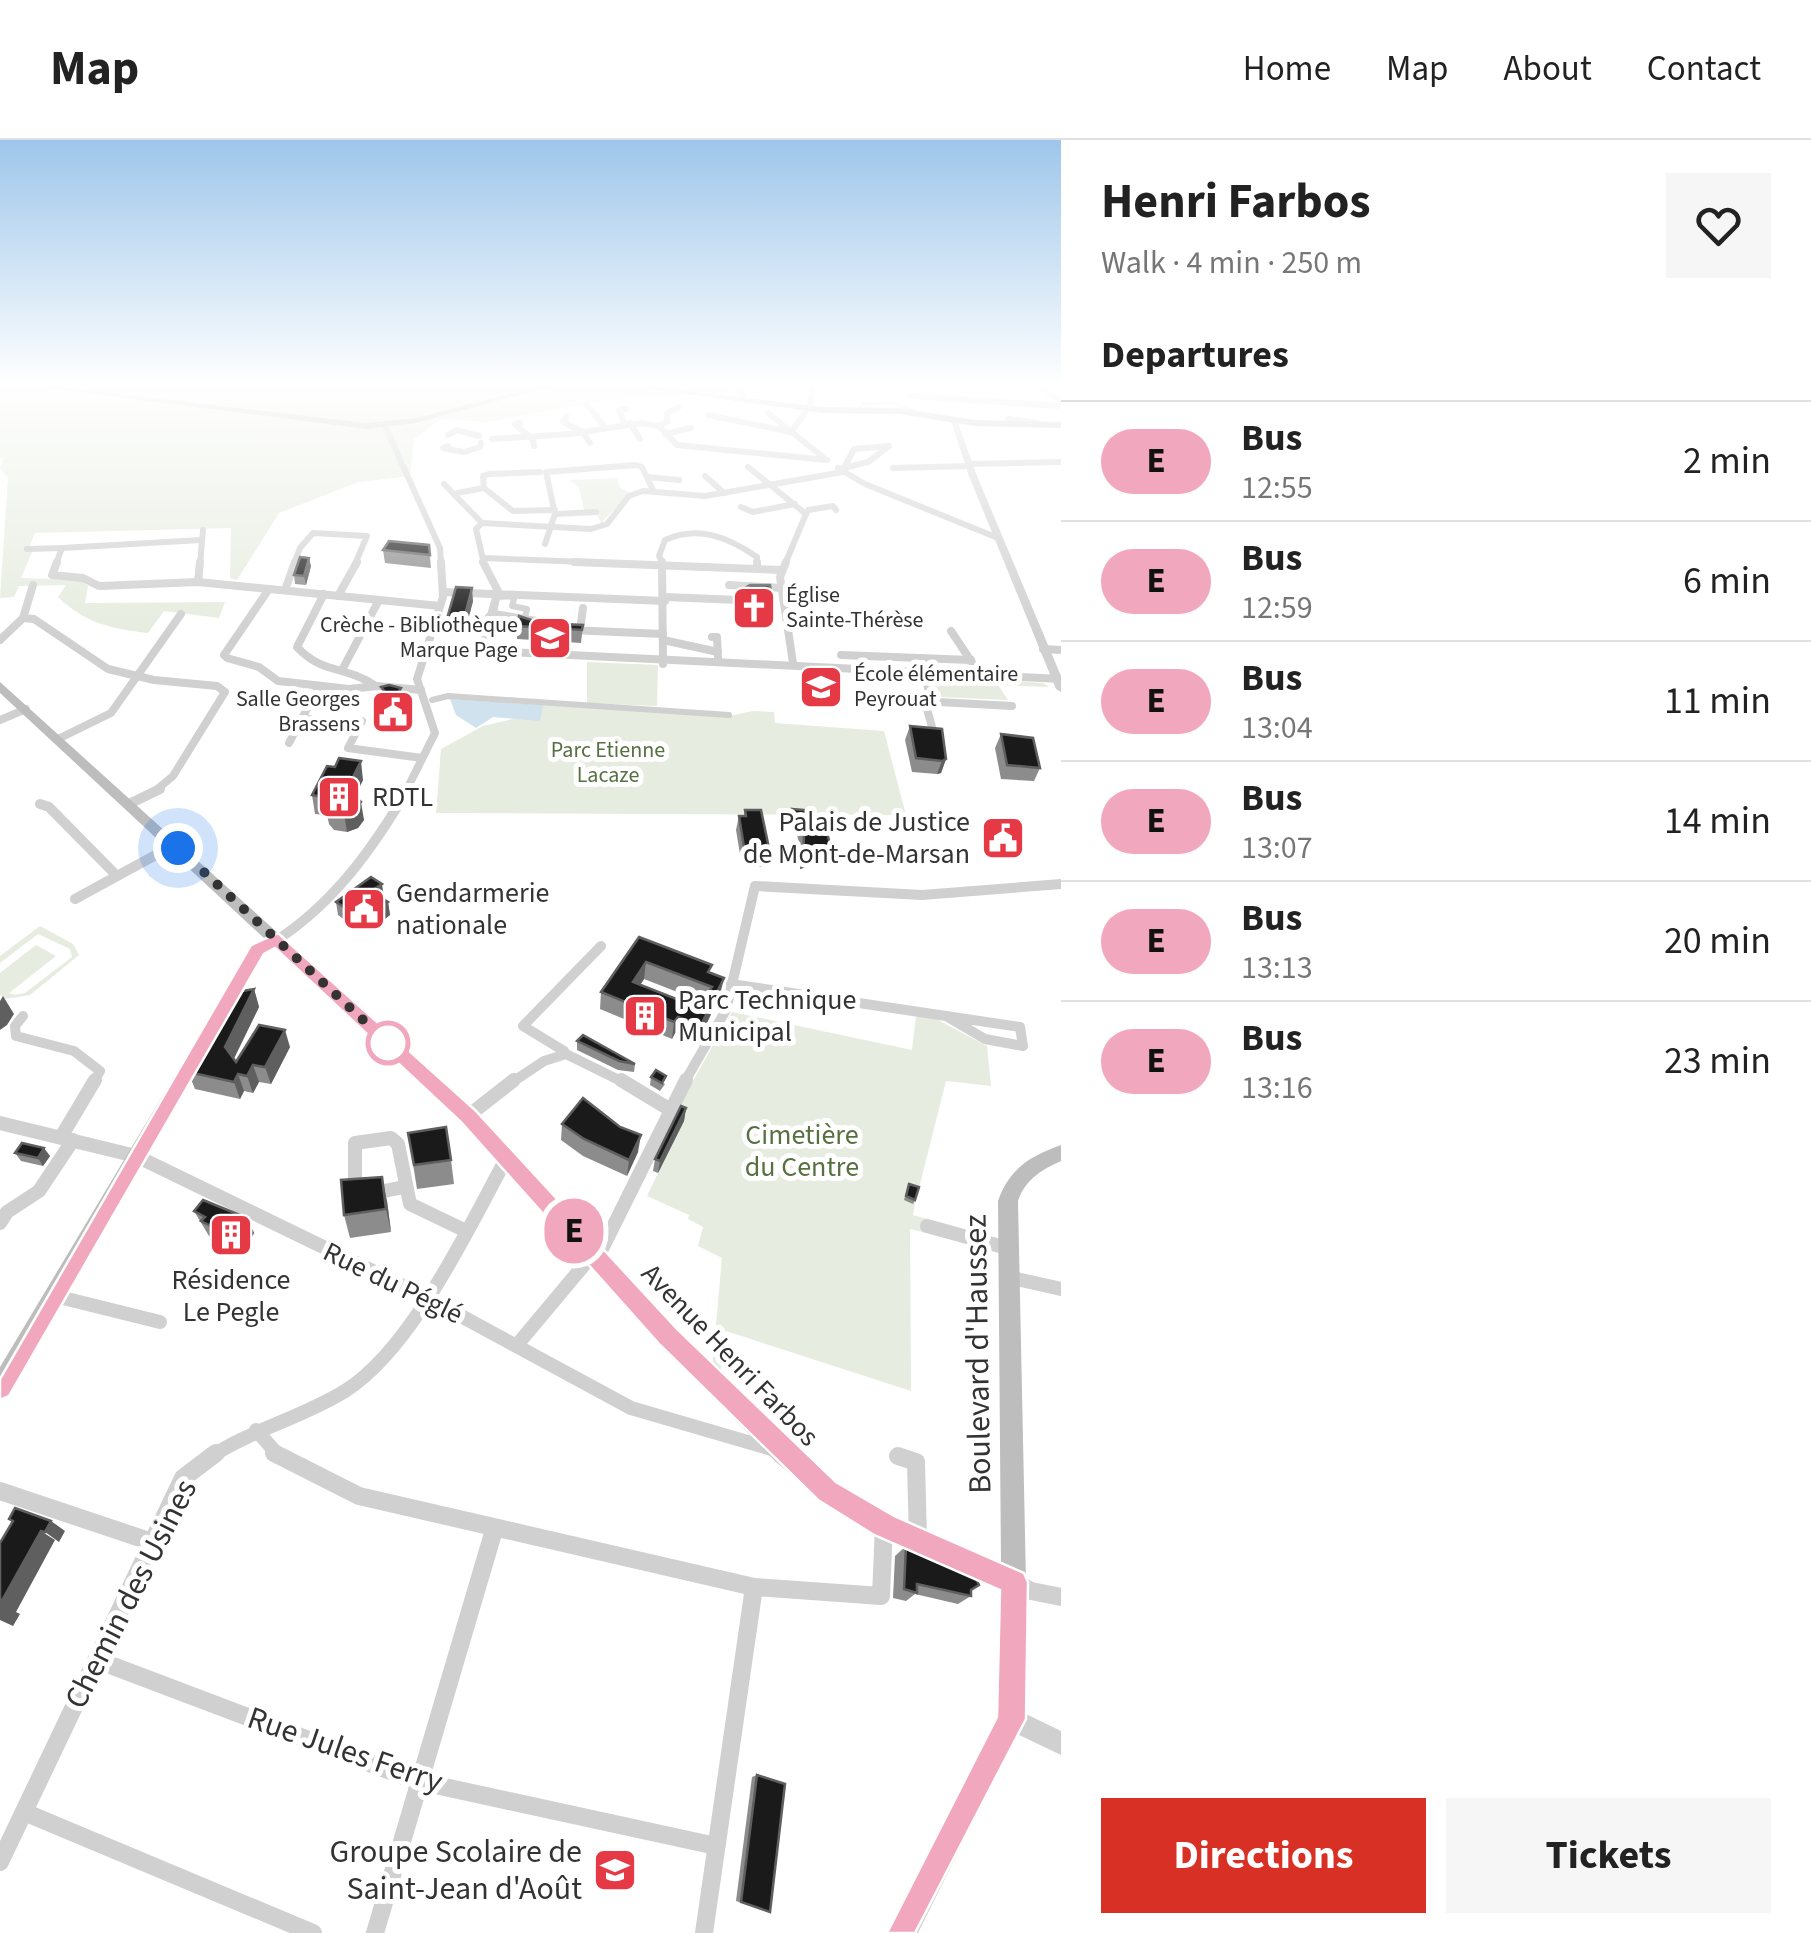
<!DOCTYPE html>
<meta charset="utf-8">
<style>
body{margin:0;font-family:"Source Sans 3",sans-serif;background:#f6f6f6;color:#222;height:100vh;display:flex;flex-direction:column;font-size:38px;white-space:nowrap}
*{box-sizing:border-box;margin:0}
p{font-size:32px;color:#767676}
.icon{flex:none;width:55px;height:55px;fill:none;stroke:currentColor;stroke-width:2;stroke-linecap:round;stroke-linejoin:round}
.map{position:relative;flex:1;overflow:hidden}
.details{display:flex;flex-direction:column;background:#fff;width:750px}
.details>*{flex:none}
.badge{padding:0 20px;border-radius:32px;font-size:35px;line-height:65px}
.you{position:absolute;width:50px;height:50px;margin:-25px;border:8px solid #fff;border-radius:50%;background:#1a73e8;box-shadow:0 0 0 15px #1a73e833}
.map>.badge{position:absolute;translate:-50% -50%;box-shadow:0 0 0 5px #fff}
h2{padding:0 40px;font-size:38px;line-height:90px}
.round{display:grid;place-items:center;flex:none;width:105px;height:105px;border-radius:0px;background:#f6f6f6}
.headline{display:flex;align-items:center;justify-content:space-between;height:170px;padding:0 40px}
h1{font-size:48px;font-weight:700;line-height:75px}
.cta{display:flex;gap:20px;margin-top:auto;padding:20px 40px}
.cta a{flex:1;height:115px;border-radius:0px;background:#d93025;color:#fff;font-size:40px;font-weight:700;line-height:115px;text-align:center}
.cta a+a{background:#f6f6f6;color:#222}
ul{padding:0;list-style:none}
li{display:flex;align-items:center;gap:30px;height:120px;padding:0 40px;border-top:2px solid #e0e0e0}
li div{flex:1}
li b{display:block;font-size:38px}
li em{font-style:normal}
li .badge{min-width:110px;font-weight:700;text-align:center}
header{display:flex;align-items:center;gap:60px;box-sizing:border-box;height:140px;padding:0 50px;background:#fff;border-bottom:2px solid #e0e0e0}
header strong{font-size:48px}
nav{display:flex;gap:55px;margin-inline-start:auto;font-size:35px}
main{display:flex;flex:1;min-height:0}
.map>svg:first-child{display:block}
.green{fill:#e6ecdf}
.water{fill:#cfe2ee}
.lines{fill:none;stroke-linecap:round;stroke-linejoin:round}
.stream{stroke:#cfe2ee;stroke-width:2.5}
.pedestrian{stroke:#d0d0d0;stroke-width:6}
.minor-far4{stroke:#d0d0d0;stroke-width:6}
.minor-far3{stroke:#d0d0d0;stroke-width:8}
.minor-far2{stroke:#d0d0d0;stroke-width:10}
.minor-far1{stroke:#d0d0d0;stroke-width:14}
.minor{stroke:#d0d0d0;stroke-width:18}
.tertiary{fill:#d0d0d0;fill-rule:evenodd}
.secondary{fill:#bdbdbd;fill-rule:evenodd}
.wall{fill:#8c8c8c;fill-rule:evenodd}
.shaded-wall{fill:#5f5f5f}
.building{fill:#1a1a1a;stroke:#5f5f5f;stroke-width:2.5;fill-rule:evenodd}
.line{fill:#f1a7be;stroke:#fff;stroke-width:2.5}
.walk{stroke:#333;stroke-width:10;stroke-dasharray:0 18}
.stop-dot{fill:#fff;stroke:#f1a7be;stroke-width:5}
.labels{text-anchor:middle;dominant-baseline:central;stroke-width:10;stroke-linejoin:round;paint-order:stroke}
.far-poi-label{font-size:22px;fill:#333;stroke:#fff;text-anchor:start}
.far-park-label{font-size:22px;fill:#56703f;stroke:#fff}
.poi-label{font-size:28px;fill:#333;stroke:#fff;text-anchor:start}
.park-label{font-size:28px;fill:#56703f;stroke:#fff}
.street-label{font-size:28px;fill:#333;stroke:#fff}
.near-street-label{font-size:32px;fill:#333;stroke:#fff}
.near-poi-label{font-size:32px;fill:#333;stroke:#fff;text-anchor:end}
</style>
<header>
<strong>Map</strong>
<nav><a>Home</a><a>Map</a><a>About</a><a>Contact</a></nav>
</header>
<main>
<div class="map">
<svg width="1061" height="1793" viewBox="0 0 1061 1793">
<rect width="100%" height="100%" fill="#fff"/>
<g class="green">
<path d="M0,246H726L734,253L613,259L486,282L441,279L414,299L410,336L358,342L279,373L237,440L230,438L231,388L35,393L27,412H32L21,438L81,440L88,446L85,463L225,462L219,478L164,471L148,493C111,489 85,483 58,457L66,445L19,446L14,457L0,458L8,338L0,329L3,318L0,317Z"/>
<path d="M617,338L620,347L630,353L601,383L596,372L584,370L579,347L569,340Z"/>
<path d="M587,522L658,525L657,566L587,563Z"/>
<path d="M930,536L1043,543L1049,547L998,545L1008,560L939,557L932,546L938,545L937,539Z"/>
<path d="M543,565L729,576L753,571L774,572L775,583L884,591L906,675L436,673L441,609L483,586L517,578Z"/>
<path d="M40,786L73,804L79,815L30,855L6,859L0,855V833L36,805L56,816L9,853L15,855L25,853L72,817L70,809L38,794L0,823V816Z"/>
<path d="M732,872L912,910L916,876L936,879L987,906L991,946L946,941L915,1064L913,1075L927,1079L926,1093L910,1089L911,1251L726,1191L720,1236L712,1229L722,1118L698,1106L703,1087L688,1079L689,1075L647,1056L683,981L673,976Z"/>
</g>
<path class="water" d="M450,559L543,565L540,581L493,577L476,588L456,575Z"/>
<g class="lines">
<g class="stream">
<path d="M616,246L661,251"/>
<path d="M706,253H739"/>
<path d="M860,268L863,264L892,263L915,271"/>
</g>
<g class="pedestrian">
<path d="M515,456L512,466L527,469L525,478L537,480L494,473L497,457Z"/>
<path d="M432,560L448,556L729,575"/>
</g>
<g class="minor-far4">
<path d="M738,246L745,260"/>
<path d="M1040,246L1061,261"/>
<path d="M911,256L1061,266"/>
<path d="M587,265L605,287"/>
<path d="M810,266L813,246"/>
<path d="M768,273L823,317"/>
<path d="M708,275L791,292L805,273"/>
<path d="M567,276L563,282L583,292L590,303"/>
<path d="M1008,279L1038,283"/>
<path d="M520,283L515,284L533,300L534,306"/>
<path d="M624,283L619,270L626,269"/>
<path d="M630,283L640,299"/>
<path d="M385,286L440,408L441,424"/>
<path d="M659,286L667,282V273L679,267"/>
<path d="M665,294L691,288"/>
<path d="M448,295L457,290L479,296"/>
<path d="M492,299L570,294L642,283L659,286L677,305L827,320"/>
<path d="M448,306L443,308L464,312L480,307L481,303"/>
<path d="M968,324L1061,322"/>
<path d="M748,327L806,374L785,424"/>
<path d="M838,328L865,344L998,398"/>
<path d="M844,328L854,309L889,306"/>
<path d="M893,328L969,326"/>
<path d="M839,329L868,322L889,306"/>
<path d="M705,336L724,353"/>
<path d="M647,337L679,340"/>
<path d="M444,344L482,383L591,389L607,384L629,356L643,351L705,356L843,332"/>
<path d="M484,348L483,336L489,334L540,332"/>
<path d="M457,353L484,348L513,371L555,370"/>
<path d="M741,367L753,372L795,364"/>
<path d="M555,374L596,372"/>
<path d="M806,374L808,370L833,366L836,370"/>
<path d="M482,383L476,389L484,424"/>
<path d="M545,404L555,374L546,332L636,325L642,327L653,350"/>
<path d="M27,409L62,408"/>
<path d="M483,418L636,424"/>
<path d="M56,424L62,408L201,400"/>
<path d="M200,424L203,390"/>
<path d="M294,424L300,408L313,393L367,396L355,424"/>
<path d="M663,424L659,416L665,400C698,385 728,397 757,417V424"/>
</g>
<g class="minor-far3">
<path d="M57,422L52,435L83,438L99,446L198,442L440,466"/>
<path d="M574,422L781,430"/>
<path d="M662,422L663,524"/>
<path d="M757,422V429"/>
<path d="M786,422L780,437L793,523"/>
<path d="M198,442L200,422"/>
<path d="M729,445L782,448"/>
<path d="M269,449L224,515L227,518L259,527L278,541L349,549L377,546L421,550"/>
<path d="M285,450L295,422"/>
<path d="M444,452L665,461"/>
<path d="M324,454L297,507C323,535 345,525 376,546"/>
<path d="M338,456L357,422"/>
<path d="M665,457L740,460"/>
<path d="M489,477L516,478L533,486"/>
<path d="M23,478L33,445"/>
<path d="M570,490L663,494"/>
<path d="M580,490L583,468"/>
<path d="M951,491L973,524"/>
<path d="M712,497H717L718,518"/>
<path d="M0,500L23,478L34,479L108,529L154,540L217,546L225,552L173,636L155,651"/>
<path d="M663,500L718,512"/>
<path d="M428,508L1061,539"/>
<path d="M1043,509L1061,510"/>
<path d="M481,510L498,451L483,422"/>
<path d="M841,515L971,520"/>
<path d="M342,530L379,460"/>
<path d="M924,530L930,557L938,562L1012,566"/>
<path d="M933,559L927,569L934,594"/>
<path d="M302,578L359,586"/>
<path d="M0,580L26,569"/>
<path d="M362,581L348,608L422,618"/>
<path d="M58,599L111,573L181,474"/>
<path d="M289,603L319,546"/>
<path d="M406,651L435,593L417,539L443,457L441,422"/>
</g>
<g class="minor-far2">
<path d="M40,664L49,667L115,734"/>
<path d="M129,664L160,649"/>
<path d="M75,759L174,705"/>
<path d="M277,800C335,762 373,708 408,649"/>
<path d="M731,844L946,876"/>
<path d="M23,876L15,886L16,896L74,911L100,931L93,943"/>
<path d="M946,876L1020,887L1023,906L985,899Z"/>
<path d="M562,914L564,911L523,886L601,806"/>
<path d="M511,943L544,921L566,914L625,943"/>
<path d="M684,943L726,870L755,746L922,755L1061,744"/>
</g>
<g class="minor-far1">
<path d="M621,940L669,969"/>
<path d="M468,976L514,940"/>
<path d="M0,983L136,1016L424,1156L631,1268L775,1310"/>
<path d="M61,997L95,940"/>
<path d="M355,1050V1003L391,998L398,1004L410,1064L464,1090"/>
<path d="M374,1053L404,1047"/>
<path d="M0,1083L7,1072L39,1051L73,1000"/>
<path d="M927,1086L1007,1108"/>
<path d="M598,1117L686,940"/>
<path d="M1008,1137L1061,1149"/>
<path d="M55,1156L160,1182"/>
<path d="M517,1205L594,1113"/>
<path d="M256,1290L279,1316"/>
<path d="M212,1316C254,1289 303,1277 345,1251C412,1209 469,1087 507,1017"/>
</g>
<g class="minor">
<path d="M274,1313L359,1356L754,1447L881,1456L884,1386"/>
<path d="M898,1316L916,1322L918,1400"/>
<path d="M0,1351L152,1402"/>
<path d="M1014,1442L1031,1451L1061,1457"/>
<path d="M97,1520L417,1641L716,1706"/>
<path d="M24,1672L313,1793"/>
<path d="M0,1722L183,1338L216,1313"/>
<path d="M375,1793L494,1390"/>
<path d="M704,1793L754,1447"/>
</g>
<g class="tertiary">
<path d="M950,278L957,280L977,336L1061,536V552L1056,549L969,336Z"/>
<path d="M1014,1431L1022,1434L1025,1442L1024,1573L1061,1591V1615L1017,1594L918,1793H891L1001,1577L1003,1442L1006,1434Z"/>
</g>
<g class="secondary">
<path d="M30,246H53L367,283L416,278L535,247L563,246L512,257L416,283L367,289Z"/>
<path d="M627,246H649L823,267L900,268L974,280L1061,282V288L974,286L900,274L823,273Z"/>
<path d="M0,542L475,971L677,1190L791,1305L835,1343L893,1377L1001,1424L998,1061C1009,1029 1030,1016 1061,1005V1021C1041,1030 1025,1040 1018,1061L1026,1442L1023,1451L1014,1454L875,1395L819,1359L775,1321L661,1204L461,981L0,553Z"/>
<path d="M258,802L266,808L227,877H215L212,872L215,867L252,804Z"/>
<path d="M200,901L206,903L209,908L206,913L8,1256L0,1259V1227L194,903Z"/>
</g>
</g>
<g class="wall">
<path d="M429,405L431,428L385,423L383,410Z"/>
<path d="M311,426L306,445L295,444L294,435Z"/>
<path d="M742,450L771,453L767,470L756,473L739,467Z"/>
<path d="M473,461L464,496L447,495L446,482Z"/>
<path d="M541,483L583,485L581,503L517,499V486Z"/>
<path d="M910,586L946,619L941,633L937,634L912,632L905,600Z"/>
<path d="M1001,594L1040,628L1034,641L1001,639L995,608Z"/>
<path d="M363,640L355,656L364,680L358,688L347,692L334,690L329,684L327,675L315,674L312,655Z"/>
<path d="M792,669L816,677L831,708L827,721L800,729L801,710L796,691H791L789,683Z"/>
<path d="M745,670L770,713L767,727H750L748,720H741L736,690L739,676H744Z"/>
<path d="M384,757L382,758L388,762L390,775L377,785L361,774L349,783L338,775L336,762Z"/>
<path d="M639,797L710,833L720,855L698,902L675,893L672,899L600,869L601,852ZM644,839L703,862L699,868L640,845Z"/>
<path d="M254,849L259,867L234,919L236,922L290,907L271,944L259,942L253,953L244,951L240,959L195,949L188,932L189,930L187,926Z"/>
<path d="M577,901L635,924L634,932L618,930L577,910Z"/>
<path d="M651,937L665,944L660,951L650,945Z"/>
<path d="M686,968L684,981L658,1033L653,1031L655,1019Z"/>
<path d="M562,984L638,1012L627,1036L583,1016L561,1000Z"/>
<path d="M408,993L451,1020L454,1044L417,1049Z"/>
<path d="M15,1013L50,1016L43,1026L21,1021Z"/>
<path d="M909,1044L915,1060L913,1064L904,1060Z"/>
<path d="M387,1061L391,1092L350,1098L344,1075Z"/>
<path d="M194,1071L247,1078L254,1093L245,1110L238,1112L209,1096Z"/>
<path d="M906,1406L971,1451V1456L958,1464L915,1454L906,1461L893,1458L895,1416Z"/>
<path d="M757,1635L770,1772L736,1761L752,1637Z"/>
</g>
<g class="shaded-wall">
<path d="M309,418L311,426L306,445L304,436Z"/>
<path d="M472,448L473,461L464,496L463,483Z"/>
<path d="M771,453L767,470L756,473L759,456Z"/>
<path d="M401,548L402,566L396,577L381,582L378,564Z"/>
<path d="M946,619L941,633L937,634L942,621Z"/>
<path d="M361,621L363,640L350,667L347,649Z"/>
<path d="M361,662L364,680L358,688L347,692L344,673Z"/>
<path d="M831,708L827,721L800,729L803,715Z"/>
<path d="M382,744L384,757L374,765L371,751Z"/>
<path d="M358,761L361,774L349,783L347,769Z"/>
<path d="M388,762L390,775L377,785L375,771Z"/>
<path d="M646,822L644,839L631,859L633,842Z"/>
<path d="M724,838L720,855L698,902L701,885Z"/>
<path d="M254,849L259,867L231,924L225,907Z"/>
<path d="M3,856L14,874L7,885L0,890V861Z"/>
<path d="M678,877L675,893L672,899L674,882Z"/>
<path d="M285,890L290,907L271,944L265,927Z"/>
<path d="M253,925L259,942L253,953L247,936Z"/>
<path d="M238,934L244,951L240,959L234,942Z"/>
<path d="M686,968L684,981L658,1033L660,1021Z"/>
<path d="M641,995L638,1012L627,1036L629,1020Z"/>
<path d="M44,1008L50,1016L43,1026L38,1018Z"/>
<path d="M382,1037L387,1061L391,1092L386,1069Z"/>
<path d="M247,1078L254,1093L245,1110L238,1112L230,1096Z"/>
<path d="M51,1381L65,1391L59,1402L45,1392Z"/>
<path d="M41,1391L55,1400L16,1472L20,1474L13,1486L0,1480V1464Z"/>
</g>
<g class="building">
<path d="M389,401L429,405L430,415L383,410Z"/>
<path d="M300,417L309,418L304,436L294,435Z"/>
<path d="M750,445H770L771,453L759,456L742,450Z"/>
<path d="M456,447L472,448L463,483L446,482Z"/>
<path d="M519,476L541,483L583,485L582,490L517,486Z"/>
<path d="M389,545L401,548L394,559L378,564L385,552L381,547Z"/>
<path d="M910,586L942,589L946,619L942,621L916,618Z"/>
<path d="M1001,594L1033,598L1040,628L1007,625Z"/>
<path d="M339,618L361,621L347,649L361,662L355,670L344,673L331,672L325,665L328,658L312,655L327,626L335,627Z"/>
<path d="M792,669L814,671L816,677H823L831,708L803,715L804,697L799,677H794Z"/>
<path d="M745,670H761L770,713H753L751,707H744L739,676H746Z"/>
<path d="M371,737L382,744L371,751L388,762L375,771L358,761L347,769L336,762Z"/>
<path d="M639,797L712,825L708,832L724,838L701,885L678,877L674,882L601,852ZM646,822L712,847L699,868L633,842Z"/>
<path d="M254,849L225,907L236,922L259,885L285,890L265,927L253,925L247,936L238,934L234,942L188,932L191,927L187,926L230,853Z"/>
<path d="M583,895L635,924L619,921L577,901Z"/>
<path d="M656,930L666,936L662,943L651,937Z"/>
<path d="M583,958L620,987L641,995L629,1020L584,999L562,984Z"/>
<path d="M681,966L686,968L660,1021L655,1019Z"/>
<path d="M446,987L451,1020L414,1025L408,993Z"/>
<path d="M22,1003L44,1008L38,1018L15,1013Z"/>
<path d="M382,1037L386,1069L344,1075L341,1040Z"/>
<path d="M909,1044L919,1047L915,1060L906,1056Z"/>
<path d="M203,1060L247,1078L238,1095L230,1096L201,1081L205,1077L194,1071Z"/>
<path d="M15,1368L51,1381L45,1392L41,1391L0,1464V1403L13,1381L9,1379Z"/>
<path d="M906,1406L948,1416L970,1425L979,1445L971,1450V1456L917,1444V1453L904,1449Z"/>
<path d="M757,1635L785,1644L770,1772L741,1762Z"/>
</g>
<linearGradient id="sky" x2="0" y2="1"><stop stop-color="#9ec6ea"/><stop offset="0.49" stop-color="#fff"/><stop offset="1" stop-color="#fff" stop-opacity="0"/></linearGradient>
<rect width="1061" height="497" fill="url(#sky)"/>
<path class="line" d="M278,793L475,970L677,1189L836,1342L894,1376L1024,1433L1028,1442L1026,1579L915,1793H887L997,1577L1000,1450L874,1395L818,1360L660,1205L461,982L275,808L264,814L9,1256L0,1260V1239L251,805Z"/>
<g class="lines">
<path class="walk" d="M178,708L388,903"/>
</g>
<defs>
<g id="church-square" transform="scale(2.25)"><rect x="-9" y="-9" width="18" height="18" rx="4" fill="#e63946" stroke="#fff"/><path d="M-1.2-6h2.4v3.5h3.3v2.4h-3.3V6h-2.4V-.1h-3.3v-2.4h3.3Z" fill="#fff"/></g>
<g id="school-square" transform="scale(2.25)"><rect x="-9" y="-9" width="18" height="18" rx="4" fill="#e63946" stroke="#fff"/><path d="M0-5L7-2L0 1L-7-2ZM-4 1L0 2.5L4 1V4Q0 6-4 4Z" fill="#fff"/></g>
<g id="civic-square" transform="scale(2.25)"><rect x="-9" y="-9" width="18" height="18" rx="4" fill="#e63946" stroke="#fff"/><path d="M-.6-6.5H3V-4.5H.6V-3L4-1V1h2V6H-6V1h2V-1L-.6-3ZM-1.2 2.5V6h2.4V2.5Z" fill="#fff"/></g>
<g id="building-square" transform="scale(2.25)"><rect x="-9" y="-9" width="18" height="18" rx="4" fill="#e63946" stroke="#fff"/><path d="M-4-6H4V6H1V3H-1V6H-4ZM-2.5-4.3h1.7v1.8h-1.7ZM.8-4.3h1.7v1.8H.8ZM-2.5-1h1.7V.8h-1.7ZM.8-1h1.7V.8H.8Z" fill="#fff"/></g>
</defs>
<g fill-rule="evenodd">
<use href="#church-square" x="754" y="468"/>
<use href="#school-square" x="550" y="498"/>
<use href="#school-square" x="821" y="547"/>
<use href="#civic-square" x="393" y="572"/>
<use href="#building-square" x="339" y="657"/>
<use href="#civic-square" x="1003" y="698"/>
<use href="#civic-square" x="364" y="769"/>
<use href="#building-square" x="645" y="876"/>
<use href="#building-square" x="231" y="1095"/>
<use href="#school-square" x="615" y="1730"/>
</g>
<circle class="stop-dot" cx="388" cy="903" r="20"/>
<g class="labels">
<g class="far-poi-label">
<text x="786" y="455">Église<tspan x="786" dy="25">Sainte-Thérèse</tspan></text>
<text x="518" y="485" text-anchor="end">Crèche - Bibliothèque<tspan x="518" dy="25">Marque Page</tspan></text>
<text x="854" y="534">École élémentaire<tspan x="854" dy="25">Peyrouat</tspan></text>
<text x="360" y="559" text-anchor="end">Salle Georges<tspan x="360" dy="25">Brassens</tspan></text>
</g>
<g class="far-park-label">
<text x="608" y="610">Parc Etienne<tspan x="608" dy="25">Lacaze</tspan></text>
</g>
<g class="poi-label">
<text x="372" y="657">RDTL</text>
<text x="970" y="682" text-anchor="end">Palais de Justice<tspan x="970" dy="32">de Mont-de-Marsan</tspan></text>
<text x="396" y="753">Gendarmerie<tspan x="396" dy="32">nationale</tspan></text>
<text x="678" y="860">Parc Technique<tspan x="678" dy="32">Municipal</tspan></text>
<text x="231" y="1140" text-anchor="middle">Résidence<tspan x="231" dy="32">Le Pegle</tspan></text>
</g>
<g class="park-label">
<text x="802" y="995">Cimetière<tspan x="802" dy="32">du Centre</tspan></text>
</g>
<g class="street-label">
<text transform="translate(393 1143) rotate(26)">Rue du Péglé</text>
<text transform="translate(730 1215) rotate(46)">Avenue Henri Farbos</text>
</g>
<g class="near-street-label">
<text transform="translate(978 1214) rotate(-91)">Boulevard d'Haussez</text>
<text transform="translate(131 1454) rotate(-63)">Chemin des Usines</text>
<text transform="translate(345 1610) rotate(19)">Rue Jules Ferry</text>
</g>
<g class="near-poi-label">
<text x="582" y="1712">Groupe Scolaire de<tspan x="582" dy="37">Saint-Jean d'Août</tspan></text>
</g>
</g>
</svg>
<div class="you" style="left:178px;top:708px"></div>
<b class="badge" style="left:574px;top:1091px;background:#f1a7be;color:#111">E</b>
</div>
<section class="details">
<div class="headline"><div><h1>Henri Farbos</h1><p>Walk · 4 min · 250 m</p></div><a class="round"><svg class="icon" aria-label="heart" viewBox="0 0 24 24"><path d="M12 20l-8-8c-3-5 5-10 8-4 3-6 11-1 8 4z"/></svg></a></div>
<h2>Departures</h2>
<ul>
<li><span class="badge" style="background:#f1a7be;color:#111">E</span><div><b>Bus</b><p>12:55</p></div><em>2 min</em></li>
<li><span class="badge" style="background:#f1a7be;color:#111">E</span><div><b>Bus</b><p>12:59</p></div><em>6 min</em></li>
<li><span class="badge" style="background:#f1a7be;color:#111">E</span><div><b>Bus</b><p>13:04</p></div><em>11 min</em></li>
<li><span class="badge" style="background:#f1a7be;color:#111">E</span><div><b>Bus</b><p>13:07</p></div><em>14 min</em></li>
<li><span class="badge" style="background:#f1a7be;color:#111">E</span><div><b>Bus</b><p>13:13</p></div><em>20 min</em></li>
<li><span class="badge" style="background:#f1a7be;color:#111">E</span><div><b>Bus</b><p>13:16</p></div><em>23 min</em></li>
</ul>
<div class="cta"><a>Directions</a><a>Tickets</a></div>
</section>
</main>
